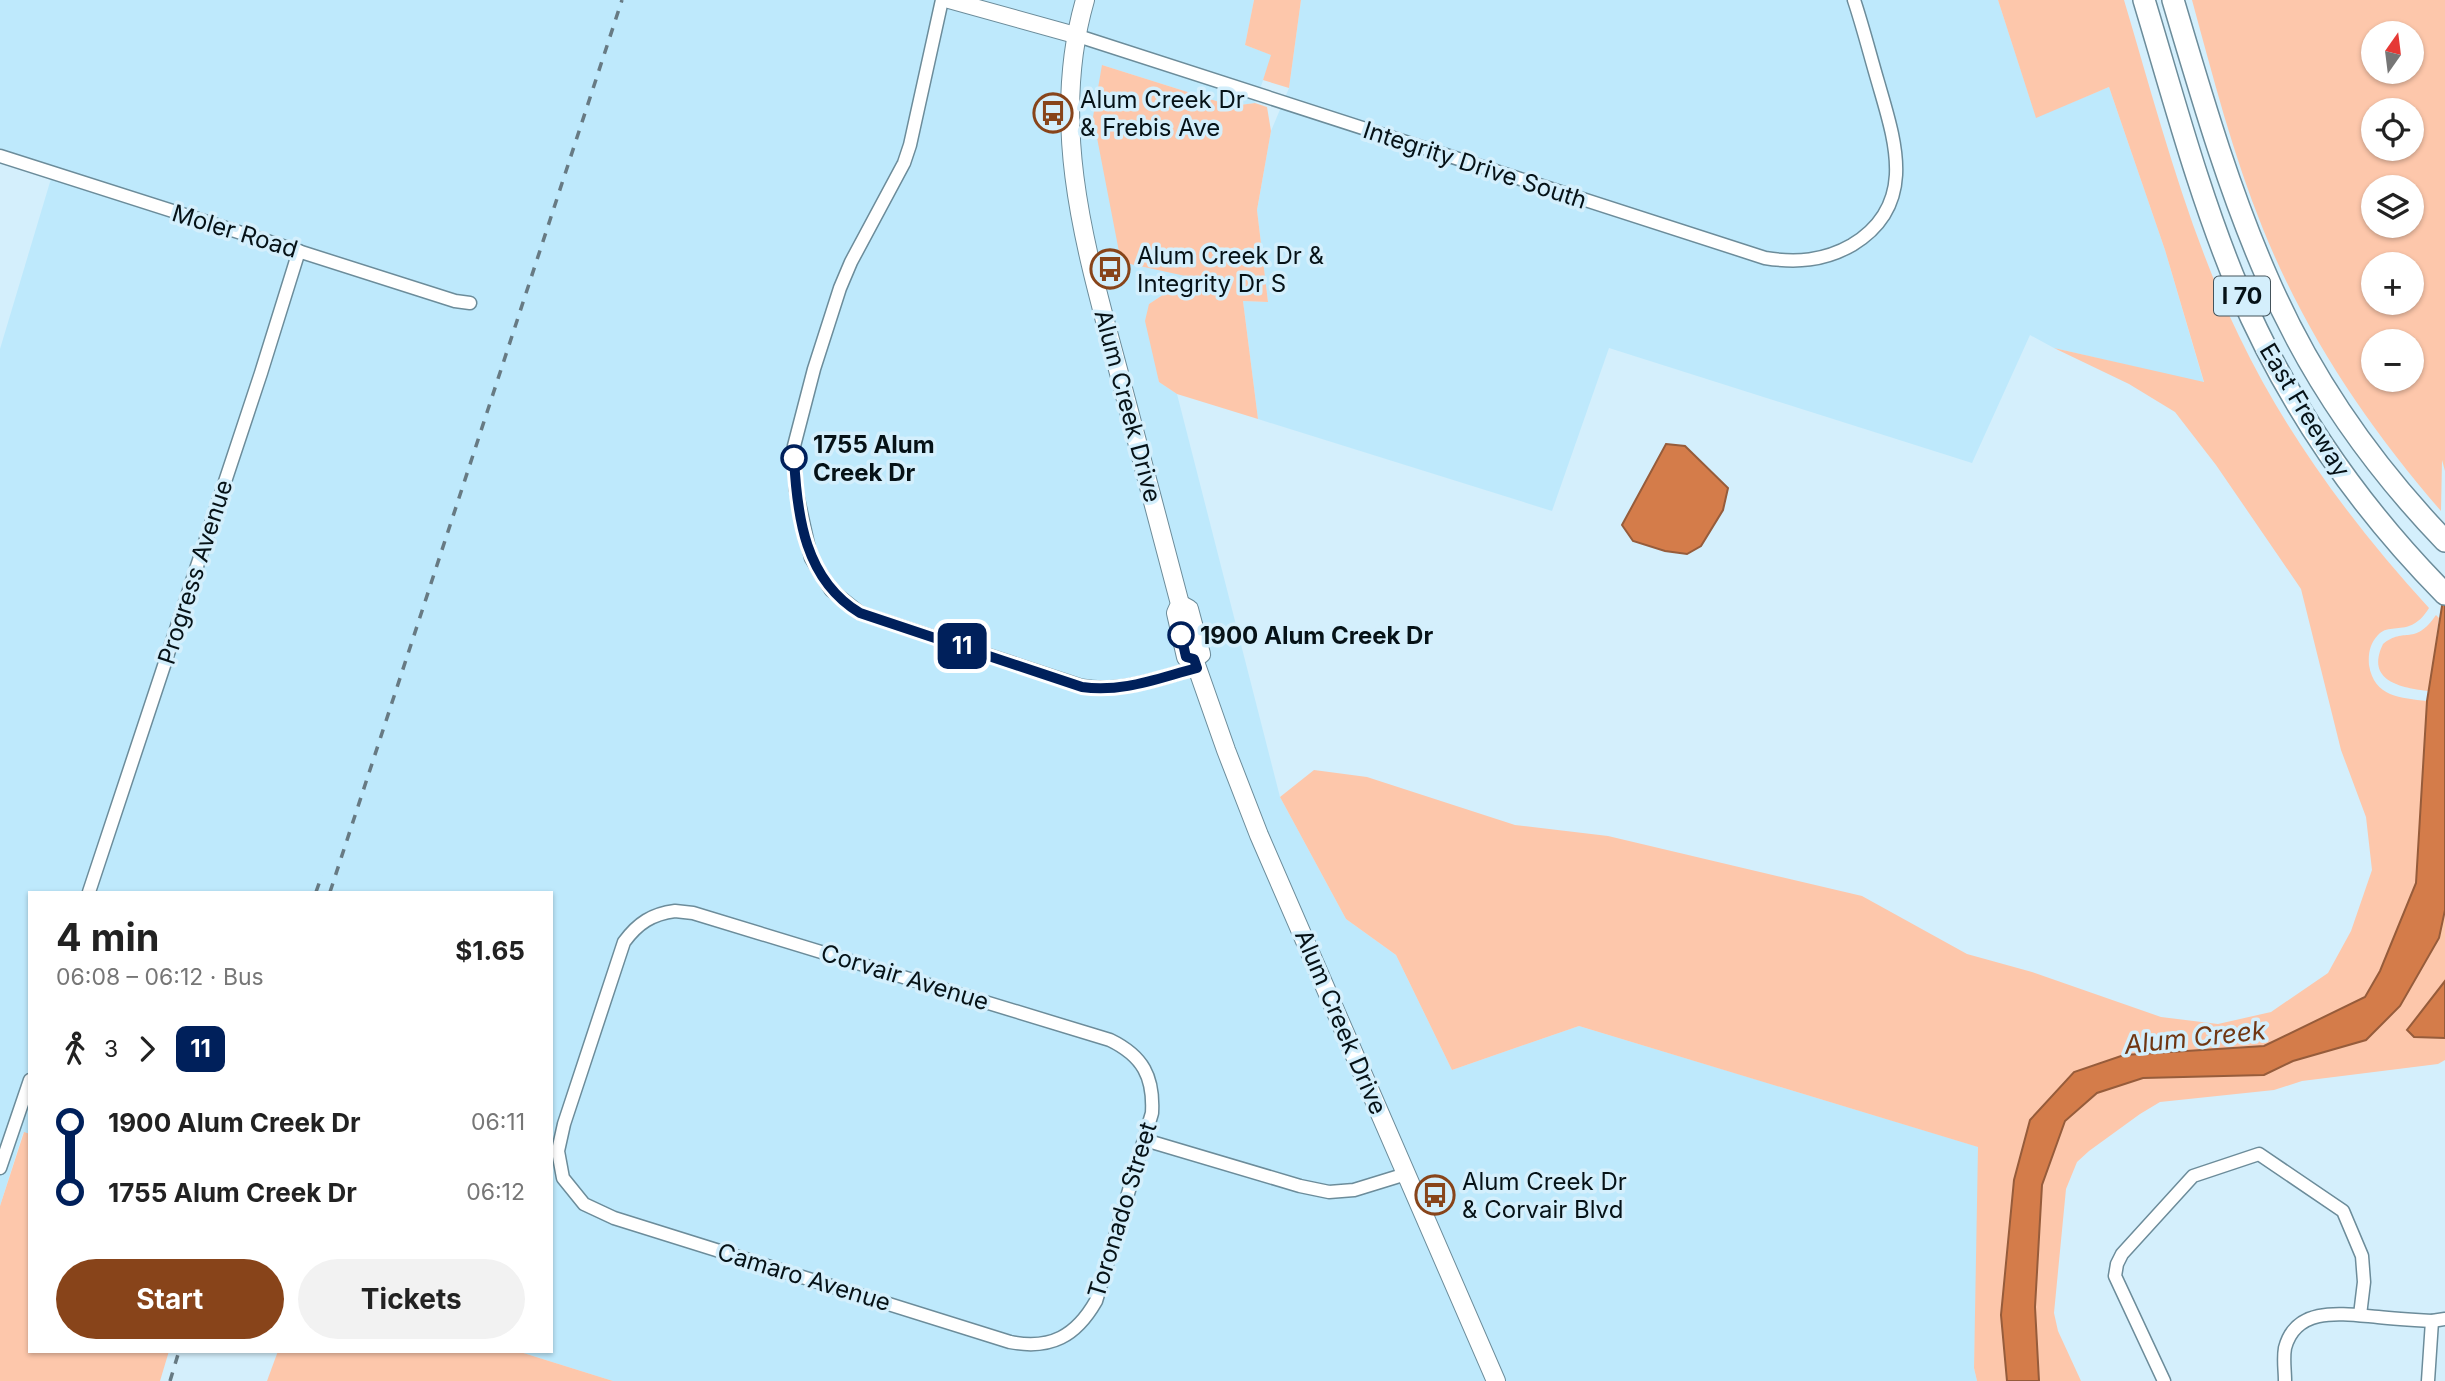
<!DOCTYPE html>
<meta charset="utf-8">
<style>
body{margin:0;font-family:Inter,sans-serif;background:#f2f2f2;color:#222;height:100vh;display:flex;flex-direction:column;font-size:26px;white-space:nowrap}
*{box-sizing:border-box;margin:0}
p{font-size:23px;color:#767676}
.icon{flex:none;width:38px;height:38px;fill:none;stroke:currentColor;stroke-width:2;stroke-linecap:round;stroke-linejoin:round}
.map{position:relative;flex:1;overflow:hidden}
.side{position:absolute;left:28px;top:891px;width:525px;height:462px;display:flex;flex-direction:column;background:#fff;border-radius:0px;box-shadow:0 2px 5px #0004}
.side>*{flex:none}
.badge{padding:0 14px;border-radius:10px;font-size:24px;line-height:46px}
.needle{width:46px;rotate:14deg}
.fabs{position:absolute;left:2361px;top:21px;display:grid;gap:14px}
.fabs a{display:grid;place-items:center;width:63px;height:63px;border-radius:50%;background:#fff;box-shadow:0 2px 5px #0004;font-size:35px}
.map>.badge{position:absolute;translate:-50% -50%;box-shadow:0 0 0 4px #fff}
.legs{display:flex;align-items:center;gap:10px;height:77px;padding:0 28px;font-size:23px}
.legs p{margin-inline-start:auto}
.overview{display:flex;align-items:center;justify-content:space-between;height:119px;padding:0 28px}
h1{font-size:38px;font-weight:700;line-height:52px}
.cta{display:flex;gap:14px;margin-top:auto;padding:14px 28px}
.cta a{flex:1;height:80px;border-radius:42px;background:#88441a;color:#fff;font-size:28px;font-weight:700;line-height:80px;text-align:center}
.cta a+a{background:#f2f2f2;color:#222}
ul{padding:0 28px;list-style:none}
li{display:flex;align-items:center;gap:24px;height:70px;font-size:26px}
li i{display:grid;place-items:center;width:10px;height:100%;margin:0 9px;background:currentColor}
li i::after{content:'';width:18px;height:18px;margin:-9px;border:5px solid;border-radius:50%;background:#fff}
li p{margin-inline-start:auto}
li:first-child i{background:linear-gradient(#0000 50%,currentColor 0)}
li:last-child i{background:linear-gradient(currentColor 50%,#0000 0)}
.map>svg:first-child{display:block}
.built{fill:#bee9fc}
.green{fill:#fdc7ab;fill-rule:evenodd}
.water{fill:#d47c4a;stroke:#965c3b;stroke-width:2}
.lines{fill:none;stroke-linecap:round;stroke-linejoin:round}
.street-casing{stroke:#6c8c9a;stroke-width:15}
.secondary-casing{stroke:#6c8c9a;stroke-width:18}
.primary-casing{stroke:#6c8c9a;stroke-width:20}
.highway-casing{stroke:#6c8c9a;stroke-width:24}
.street{stroke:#fff;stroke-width:12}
.secondary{stroke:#fff;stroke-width:16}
.primary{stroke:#fff;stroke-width:18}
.highway{stroke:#fff;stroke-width:21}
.rail{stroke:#677a83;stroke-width:3.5;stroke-dasharray:9 9;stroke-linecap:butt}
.line-1-casing{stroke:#fff;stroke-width:16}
.line-1{stroke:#00205b;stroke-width:10}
.stop-1-dot{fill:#fff;stroke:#00205b;stroke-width:3.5}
.labels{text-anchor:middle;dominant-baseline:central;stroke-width:7;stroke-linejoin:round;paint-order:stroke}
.shield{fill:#d4effc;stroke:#44545c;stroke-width:2}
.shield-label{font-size:23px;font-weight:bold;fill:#061217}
.poi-label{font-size:24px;fill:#061217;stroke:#d4effc;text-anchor:start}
.street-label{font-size:24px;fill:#061217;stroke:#d4effc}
.stop-label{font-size:24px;font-weight:bold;fill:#061217;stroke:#d4effc;text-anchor:start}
.water-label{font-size:26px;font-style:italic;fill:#703612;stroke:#d4effc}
</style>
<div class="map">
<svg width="2445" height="1381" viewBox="0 0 2445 1381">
<rect width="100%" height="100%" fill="#d4effc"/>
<g class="built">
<path d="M0,0H1254L1245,45L1272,55L1255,103L1232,106L1102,65L1190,277L1149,304L1159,382L1177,394L1280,797L1346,919L1396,955L1452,1070L1579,1026L1979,1147L1975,1331L1974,1368L1977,1381H613L517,1351H551V892H30V1134L23,1133L0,1206V349L53,172L0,155Z"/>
<path d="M1301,0H1998L2036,117L2109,87L2165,250L2204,383L2054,348L2030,335L1972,463L1609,348L1552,511L1258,419L1243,301L1268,302L1257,210L1271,131L1289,88Z"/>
</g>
<g class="green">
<path d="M1254,0H1301L1289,88L1263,80L1271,55L1245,45Z"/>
<path d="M1998,0H2124C2157,111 2188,231 2239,336C2287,436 2354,526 2429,608C2424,616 2418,623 2409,626C2398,630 2386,626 2378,635C2370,643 2368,654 2369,665C2374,697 2401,698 2427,701L2416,883L2380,971L2365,997L2264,1046L2124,1055L2074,1072L2030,1120L2014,1180L2001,1315L2007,1381H1977L1974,1368L1978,1147L1579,1026L1452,1070L1396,955L1346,919L1280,797L1314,770L1367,777L1515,825L1608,836L1862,896L1967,954L2032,972L2161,1017L2218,1024L2271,1012L2328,973L2351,931L2372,870L2366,817L2341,750L2301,589L2216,465L2175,412L2129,384L2054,348L2204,382L2165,250L2109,87L2036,118Z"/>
<path d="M2192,0H2445V471L2442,460L2441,511C2367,426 2305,333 2263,229C2233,155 2213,77 2192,0ZM2373,33H2412V72H2373ZM2373,110H2412V149H2373ZM2373,187H2412V226H2373ZM2373,264H2412V303H2373ZM2412,341V380H2373V341Z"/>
<path d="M1102,65L1232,106L1255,103L1267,107L1271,131L1257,210L1268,302L1243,301L1258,419L1177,394L1159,382L1145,321L1149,304L1190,277L1121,262L1093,117Z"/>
<path d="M2436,615L2439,618L2429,691C2401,688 2365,681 2383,644C2405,626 2414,647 2436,615Z"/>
<path d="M2445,910V981L2407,1030L2414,1037L2445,1038V1060L2438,1064L2302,1081L2274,1090L2160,1102L2140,1114L2089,1151L2077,1162L2066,1189L2054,1313L2058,1331L2081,1381H2039L2035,1307L2042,1185L2065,1121L2097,1093L2143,1078L2264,1075L2293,1061L2366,1040L2400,1006L2439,938Z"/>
<path d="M24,1132L30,1134V1351H169L160,1381H0V1206Z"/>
<path d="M278,1351H517L613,1381H267Z"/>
</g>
<g class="water">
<path d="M1666,444L1685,446L1728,488L1723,510L1701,546L1687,554L1665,551L1633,541L1622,525Z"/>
<path d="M2445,587V910L2439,938L2400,1006L2366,1040L2293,1061L2264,1075L2143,1078L2097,1093L2065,1121L2042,1185L2035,1307L2039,1381H2007L2001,1315L2014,1180L2030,1120L2074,1072L2124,1055L2264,1046L2365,997L2380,971L2416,883L2427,701Z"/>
<path d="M2445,981V1038L2414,1037L2407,1030Z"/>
</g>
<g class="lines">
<g class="street-casing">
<g id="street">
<path d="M942,0L910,145L904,163L851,262L840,288L814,369L794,446L796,490L811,558L831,590L860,613L1082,686C1122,693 1158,678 1197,668"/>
<path d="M1075,35L1765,258C1796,263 1824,261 1852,245C1918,205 1895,141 1878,82C1870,55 1863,27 1854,0"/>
<path d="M0,156L455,301L470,303"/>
<path d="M89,892L261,373L299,251"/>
<path d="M675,911L693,913L1110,1040C1143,1056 1154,1077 1152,1113L1096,1301C1076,1336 1051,1350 1010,1342L614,1218L584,1204L563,1178L558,1151L564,1124L624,942C638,923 652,914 675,911Z"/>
<path d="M1145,1140L1300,1186L1329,1192L1354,1190L1406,1174"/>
<path d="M0,1168L30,1080"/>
<path d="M2164,1381L2115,1276L2117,1264L2122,1254L2193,1176L2259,1154L2343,1211L2362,1256L2364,1282L2360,1315"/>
<path d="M2285,1381C2285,1370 2283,1359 2285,1348C2296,1305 2344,1314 2378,1317C2396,1319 2414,1320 2432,1321L2445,1319"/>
<path d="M2428,1381L2432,1321"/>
</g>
</g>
<g class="secondary-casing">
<path id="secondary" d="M949,0L1075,35"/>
</g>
<g class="primary-casing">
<g id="primary">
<path d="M1085,0C1048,128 1087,253 1120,377C1140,453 1160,529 1180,604L1176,613L1186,657L1194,659L1226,750L1259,835L1496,1381"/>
<path d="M1180,604L1189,609L1201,654L1194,659"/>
</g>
</g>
<g class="highway-casing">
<g id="highway">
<path d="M2144,0C2173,96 2199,195 2238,288C2287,403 2358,506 2445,594"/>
<path d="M2173,0C2201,94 2228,188 2267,277C2309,375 2372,465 2445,541"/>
</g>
</g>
<use href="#street" class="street"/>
<use href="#secondary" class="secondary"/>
<use href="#primary" class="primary"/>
<use href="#highway" class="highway"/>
<g class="rail">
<path d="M316,892L322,875"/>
<path d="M330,892L622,0"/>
<path d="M170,1381L179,1351"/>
</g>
</g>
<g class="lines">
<g class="line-1-casing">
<path id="line-1" d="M794,458C797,517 805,580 860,613L1082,687C1122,693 1158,678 1197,668L1194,659L1186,657L1181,635"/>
</g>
<use href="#line-1" class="line-1"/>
</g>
<defs>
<g id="bus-ring" transform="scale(2.0125)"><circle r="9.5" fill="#d4effc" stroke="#88441a" stroke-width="1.5"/><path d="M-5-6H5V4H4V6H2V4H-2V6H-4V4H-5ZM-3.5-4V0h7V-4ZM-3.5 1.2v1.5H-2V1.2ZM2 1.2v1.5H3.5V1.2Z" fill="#88441a"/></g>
</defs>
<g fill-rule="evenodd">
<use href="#bus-ring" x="1053" y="113"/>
<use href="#bus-ring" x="1110" y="269"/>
<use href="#bus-ring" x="1435" y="1195"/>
</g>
<g class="stop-1-dot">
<circle cx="794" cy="458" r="12"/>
<circle cx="1181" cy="635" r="12"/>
</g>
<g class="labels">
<rect class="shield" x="2214" y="276.5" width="56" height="39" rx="5"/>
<g class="shield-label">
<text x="2242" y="296">I 70</text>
</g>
<g class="poi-label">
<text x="1080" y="99">Alum Creek Dr<tspan x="1080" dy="28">&amp; Frebis Ave</tspan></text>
<text x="1137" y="255">Alum Creek Dr &amp;<tspan x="1137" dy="28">Integrity Dr S</tspan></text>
<text x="1462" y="1181">Alum Creek Dr<tspan x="1462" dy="28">&amp; Corvair Blvd</tspan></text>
</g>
<g class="street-label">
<text transform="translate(1475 165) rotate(18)">Integrity Drive South</text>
<text transform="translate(235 231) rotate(17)">Moler Road</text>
<text transform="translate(1128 406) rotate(75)">Alum Creek Drive</text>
<text transform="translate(2305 410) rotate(59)">East Freeway</text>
<text transform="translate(195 572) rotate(-72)">Progress Avenue</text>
<text transform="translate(905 977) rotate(17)">Corvair Avenue</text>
<text transform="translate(1341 1022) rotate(67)">Alum Creek Drive</text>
<text transform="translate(1122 1210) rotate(-73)">Toronado Street</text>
<text transform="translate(804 1277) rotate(17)">Camaro Avenue</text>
</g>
<g class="stop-label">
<text x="813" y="444">1755 Alum<tspan x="813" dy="28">Creek Dr</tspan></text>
<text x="1200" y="635">1900 Alum Creek Dr</text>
</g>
<g class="water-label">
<text transform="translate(2195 1037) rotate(-6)">Alum Creek</text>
</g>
</g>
</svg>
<div class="fabs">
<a><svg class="needle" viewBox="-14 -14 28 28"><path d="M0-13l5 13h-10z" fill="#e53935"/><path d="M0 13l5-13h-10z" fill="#767676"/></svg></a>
<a><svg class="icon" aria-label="locate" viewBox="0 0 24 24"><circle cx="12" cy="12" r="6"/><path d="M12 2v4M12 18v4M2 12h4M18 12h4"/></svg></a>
<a><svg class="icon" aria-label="layers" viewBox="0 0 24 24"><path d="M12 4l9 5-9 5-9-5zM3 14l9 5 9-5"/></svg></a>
<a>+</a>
<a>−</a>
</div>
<b class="badge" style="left:962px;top:646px;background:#00205b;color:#fff">11</b>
<section class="side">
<div class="overview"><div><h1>4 min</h1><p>06:08 – 06:12 · Bus</p></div><b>$1.65</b></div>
<div class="legs"><svg class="icon" aria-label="walk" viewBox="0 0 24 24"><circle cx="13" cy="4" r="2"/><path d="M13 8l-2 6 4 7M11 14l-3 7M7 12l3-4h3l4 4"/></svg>3<svg class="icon" aria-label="forward" viewBox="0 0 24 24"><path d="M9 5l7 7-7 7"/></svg><b class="badge" style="background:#00205b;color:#fff">11</b></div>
<ul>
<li><i style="color:#00205b"></i><b>1900 Alum Creek Dr</b><p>06:11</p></li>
<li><i style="color:#00205b"></i><b>1755 Alum Creek Dr</b><p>06:12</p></li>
</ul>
<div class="cta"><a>Start</a><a>Tickets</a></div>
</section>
</div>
